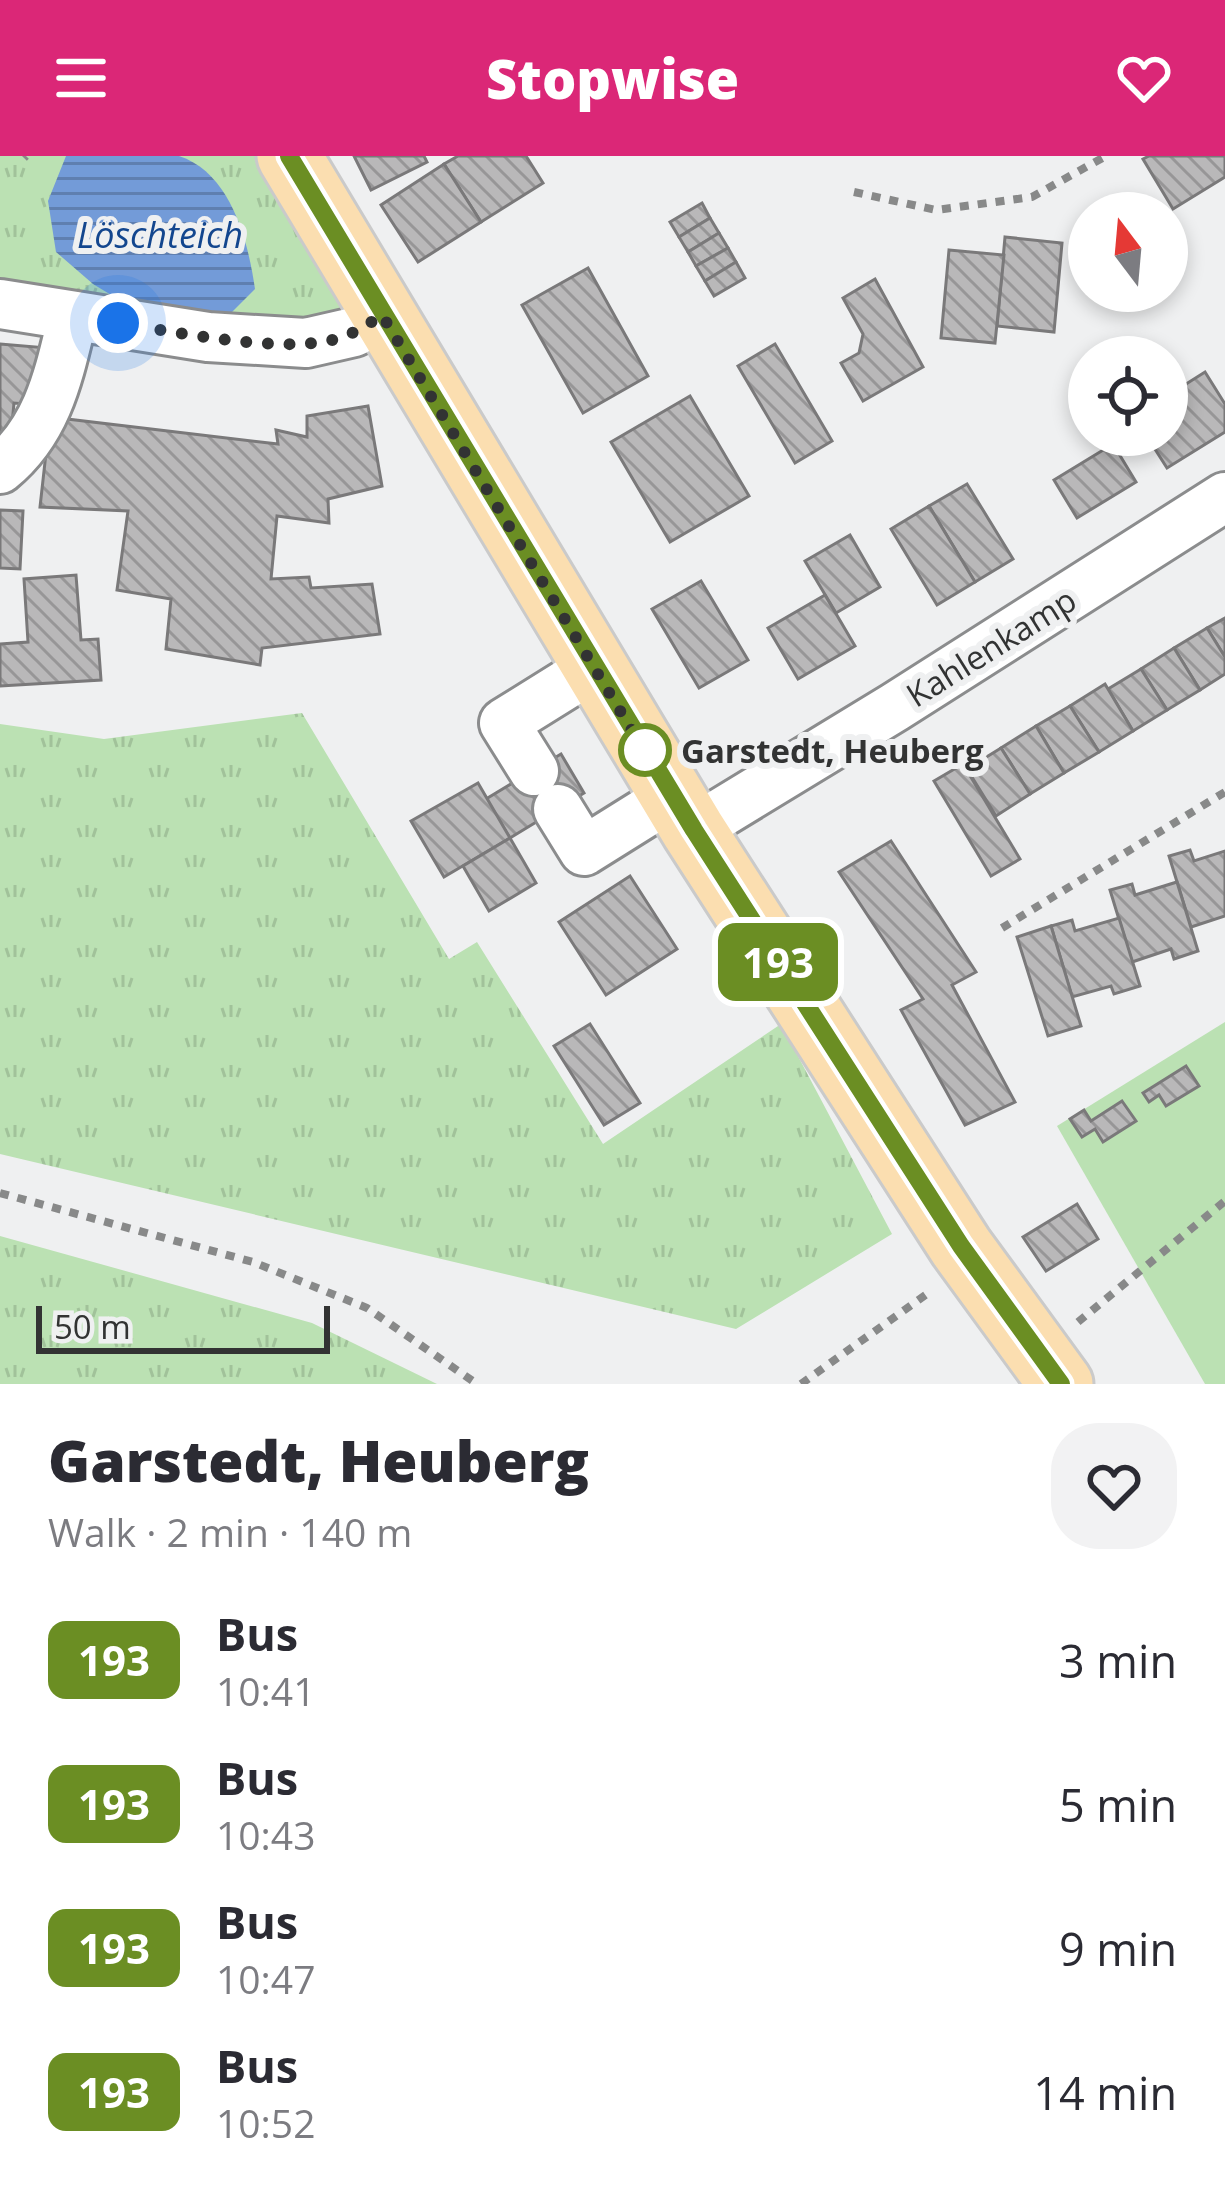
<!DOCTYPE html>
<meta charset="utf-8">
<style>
body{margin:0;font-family:"Open Sans",sans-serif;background:#f2f2f3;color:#2b2b33;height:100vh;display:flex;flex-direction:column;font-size:45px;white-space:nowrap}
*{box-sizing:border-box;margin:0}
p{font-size:39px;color:#7c7c81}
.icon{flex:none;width:66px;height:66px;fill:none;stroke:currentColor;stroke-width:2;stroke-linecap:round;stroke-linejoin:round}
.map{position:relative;height:1228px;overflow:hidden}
.drawer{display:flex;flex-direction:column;background:#fff;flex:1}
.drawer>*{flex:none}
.badge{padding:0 24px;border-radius:18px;font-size:42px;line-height:78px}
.needle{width:78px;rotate:344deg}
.fabs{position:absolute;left:1068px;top:36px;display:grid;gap:24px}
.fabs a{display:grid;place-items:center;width:120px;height:120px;border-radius:50%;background:#fff;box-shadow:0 6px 18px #0003;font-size:60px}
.scale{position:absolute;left:36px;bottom:30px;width:294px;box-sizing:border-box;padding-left:12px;border:6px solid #323333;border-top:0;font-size:33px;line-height:42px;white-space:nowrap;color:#323333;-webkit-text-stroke:9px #eff0f1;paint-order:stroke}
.you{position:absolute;width:60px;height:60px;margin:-30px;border:9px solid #fff;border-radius:50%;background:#1a73e8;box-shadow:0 0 0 18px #1a73e833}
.map>.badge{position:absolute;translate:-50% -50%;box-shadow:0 0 0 6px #fff}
.round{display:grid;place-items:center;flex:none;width:126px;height:126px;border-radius:48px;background:#f2f2f3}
.head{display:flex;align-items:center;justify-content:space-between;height:204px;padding:0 48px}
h1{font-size:57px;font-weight:800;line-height:90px}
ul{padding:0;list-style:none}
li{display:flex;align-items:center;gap:36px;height:144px;padding:0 48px}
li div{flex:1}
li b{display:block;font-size:45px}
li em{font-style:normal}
li .badge{min-width:132px;font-weight:700;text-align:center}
header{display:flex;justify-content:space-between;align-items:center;height:156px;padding:0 48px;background:#db2777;color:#fff;font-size:54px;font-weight:800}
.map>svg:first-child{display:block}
.grass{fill:url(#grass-tufts)}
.garden{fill:#bbe1b3}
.water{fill:url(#water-rules)}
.building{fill:url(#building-back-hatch);stroke:#7a797a;stroke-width:3}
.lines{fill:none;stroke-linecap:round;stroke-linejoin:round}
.minor-casing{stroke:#8b8c8d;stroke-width:54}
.major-casing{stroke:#cacaca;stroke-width:69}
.path{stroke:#888989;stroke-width:8;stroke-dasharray:9 9;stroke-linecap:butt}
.minor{stroke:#fff;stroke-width:48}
.major{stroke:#fbdeb0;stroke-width:63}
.line-casing{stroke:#fff;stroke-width:27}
.line{stroke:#6b8e23;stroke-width:18}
.walk{stroke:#323333;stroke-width:12;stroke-dasharray:0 21.6}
.stop-dot{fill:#fff;stroke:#6b8e23;stroke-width:6}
.labels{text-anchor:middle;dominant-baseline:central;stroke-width:12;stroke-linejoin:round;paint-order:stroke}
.street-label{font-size:33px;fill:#323333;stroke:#eff0f1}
.stop-label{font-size:33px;font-weight:bold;fill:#323333;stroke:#eff0f1;text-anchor:start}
.water-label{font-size:36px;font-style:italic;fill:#13468e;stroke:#eff0f1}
</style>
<header><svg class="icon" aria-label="menu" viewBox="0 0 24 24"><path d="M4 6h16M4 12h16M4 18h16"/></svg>Stopwise<svg class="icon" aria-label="heart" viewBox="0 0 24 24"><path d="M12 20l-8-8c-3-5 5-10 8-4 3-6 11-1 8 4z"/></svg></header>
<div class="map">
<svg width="1225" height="1228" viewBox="0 0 1225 1228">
<defs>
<pattern id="grass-tufts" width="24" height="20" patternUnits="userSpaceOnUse" patternTransform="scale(3)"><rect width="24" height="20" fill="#bbe1b3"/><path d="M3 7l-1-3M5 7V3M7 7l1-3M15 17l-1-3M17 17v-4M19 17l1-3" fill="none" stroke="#a1c29a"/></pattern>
<pattern id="water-rules" width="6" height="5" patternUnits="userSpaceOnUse" patternTransform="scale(3)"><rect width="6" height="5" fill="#739bd8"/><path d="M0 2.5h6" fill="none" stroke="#5f7fb0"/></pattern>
<pattern id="building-back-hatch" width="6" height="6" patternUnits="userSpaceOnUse" patternTransform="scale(3)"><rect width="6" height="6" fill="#b9b8b9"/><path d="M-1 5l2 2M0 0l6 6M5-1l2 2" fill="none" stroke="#979697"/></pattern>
</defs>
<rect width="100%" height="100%" fill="#eff0f1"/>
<g class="grass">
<path d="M0,0H266L355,153L300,176L0,141Z"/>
<path d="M302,557L449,803L477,786L603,988L781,868L892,1078L736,1173L0,998V568L104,583Z"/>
<path d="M0,1080L312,1167L437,1228H0Z"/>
</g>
<path class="garden" d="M1225,866V1228H1205L1057,970Z"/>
<path class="water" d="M66,0C89,0 162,0 179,0C231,17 248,85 255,133L224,164L136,154L93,128L56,96L48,45Z"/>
<g class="building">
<path d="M354,0H424L427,6L371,34Z"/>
<path d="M458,0H526L543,27L481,66L444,8Z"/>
<path d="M1149,0H1225V21L1173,53L1143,3Z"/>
<path d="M444,8L481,66L418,106L381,49Z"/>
<path d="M702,47L710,62L679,81L670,66Z"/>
<path d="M710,62L719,77L688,96L679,81Z"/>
<path d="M719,77L728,92L696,110L688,96Z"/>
<path d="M1005,81L1062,87L1054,176L997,170Z"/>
<path d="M728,92L736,106L705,125L696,110Z"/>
<path d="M949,94L1004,99L995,187L941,182Z"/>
<path d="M736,106L745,122L714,140L705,125Z"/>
<path d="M588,112L648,220L583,257L522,149Z"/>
<path d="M875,123L923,211L863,245L841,207L859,197L863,178L843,142Z"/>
<path d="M0,188L48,192L42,249L14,247L10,289H0Z"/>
<path d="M775,188L832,285L795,307L738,210Z"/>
<path d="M1205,216L1225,248V276L1167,312L1146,279H1167V240Z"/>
<path d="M690,240L749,340L670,386L611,286Z"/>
<path d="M368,250L382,330L328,343L329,367L277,360L271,423L309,421L311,432L372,428L380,478L262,492L260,509L166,493L171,443L117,434L128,355L40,351L50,261L278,288L276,274L307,281V260Z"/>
<path d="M1113,288L1136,326L1077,362L1054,324Z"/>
<path d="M967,328L1013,403L975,426L929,350Z"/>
<path d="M929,350L975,426L937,449L891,373Z"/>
<path d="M0,354L23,355L20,413L0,412Z"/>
<path d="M850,379L880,431L836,457L805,405Z"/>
<path d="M76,419L81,484L98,483L101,524L0,530V488L28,486L24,423Z"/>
<path d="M701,425L748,504L699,532L652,453Z"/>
<path d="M825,439L855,490L798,523L768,472Z"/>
<path d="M1225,462V501L1207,472Z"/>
<path d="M1207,472L1225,501V518L1200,534L1174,492Z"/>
<path d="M1174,492L1200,534L1167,554L1141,513Z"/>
<path d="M1141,513L1167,554L1133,575L1108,533Z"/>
<path d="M1105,528L1133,575L1099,596L1070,550Z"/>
<path d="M1070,550L1099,596L1064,617L1036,570Z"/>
<path d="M1036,570L1064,617L1030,638L1001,592Z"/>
<path d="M1001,592L1030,638L996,660L967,613Z"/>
<path d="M561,598L584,637L510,682L486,643Z"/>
<path d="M963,608L1020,703L991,720L934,625Z"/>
<path d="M478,627L510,682L444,721L411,665Z"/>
<path d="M510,682L536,727L489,755L463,710Z"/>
<path d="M891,685L976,816L952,829L1015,946L965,969L901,854L923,843L839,716Z"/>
<path d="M1190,694L1194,705L1225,695V760L1191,771L1169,700Z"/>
<path d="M630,720L677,793L606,839L559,766Z"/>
<path d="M1177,726L1198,795L1174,803L1171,793L1132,806L1110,734L1132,728L1135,739Z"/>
<path d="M1119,762L1140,830L1114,838L1111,830L1072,841L1051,770L1072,764L1075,775Z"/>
<path d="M1051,770L1081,870L1048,880L1017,781Z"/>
<path d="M590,868L640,947L604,969L554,890Z"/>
<path d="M1186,910L1199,930L1166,950L1159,939L1149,946L1143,937Z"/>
<path d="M1122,945L1136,965L1103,986L1095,973L1082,981L1070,963L1084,954L1091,965Z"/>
<path d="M1077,1048L1098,1083L1046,1115L1023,1081Z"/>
</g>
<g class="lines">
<g class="minor-casing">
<g id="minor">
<path d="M0,148L208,181L306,187L354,176L383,159"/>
<path d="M0,313C49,273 59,217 73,160"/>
<path d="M534,615L504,567L594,511"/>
<path d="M558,653L584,695L672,640"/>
<path d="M693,674L895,551L1225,341"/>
</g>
</g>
<g class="major-casing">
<path id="major" d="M289,0L693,674L961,1091L1061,1228"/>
</g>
<g class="path">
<path d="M24,2L26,0"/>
<path d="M854,36L936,54L1032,41L1106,0"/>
<path d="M1002,772L1225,636"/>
<path d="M0,1037L253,1106L367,1152L477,1228"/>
<path d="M1078,1166L1225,1045"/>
<path d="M801,1228L931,1135"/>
</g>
<use href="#minor" class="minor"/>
<use href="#major" class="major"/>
</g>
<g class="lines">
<g class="line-casing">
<path id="line" d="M289,0L694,674L961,1090L1061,1228"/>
</g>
<use href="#line" class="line"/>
<path class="walk" d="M118,167C178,176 274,197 332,184C351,180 367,169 382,159L652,608L645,594"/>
</g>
<circle class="stop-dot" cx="645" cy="594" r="24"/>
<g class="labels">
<g class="street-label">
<text transform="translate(991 491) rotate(-32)">Kahlenkamp</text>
</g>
<g class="stop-label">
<text x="681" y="594">Garstedt, Heuberg</text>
</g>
<g class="water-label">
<text x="160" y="78">Löschteich</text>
</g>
</g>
</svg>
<div class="fabs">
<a><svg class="needle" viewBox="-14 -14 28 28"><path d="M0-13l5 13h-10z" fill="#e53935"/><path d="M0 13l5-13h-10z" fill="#7c7c81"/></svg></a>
<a><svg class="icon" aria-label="locate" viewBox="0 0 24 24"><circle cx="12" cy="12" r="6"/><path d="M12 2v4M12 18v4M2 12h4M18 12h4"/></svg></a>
</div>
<div class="scale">50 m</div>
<div class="you" style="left:118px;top:167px"></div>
<b class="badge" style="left:778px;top:806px;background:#6b8e23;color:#fff">193</b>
</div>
<section class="drawer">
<div class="head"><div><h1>Garstedt, Heuberg</h1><p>Walk · 2 min · 140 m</p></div><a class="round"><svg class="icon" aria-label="heart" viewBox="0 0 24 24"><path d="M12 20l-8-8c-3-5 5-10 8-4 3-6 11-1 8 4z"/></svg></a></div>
<ul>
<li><span class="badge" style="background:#6b8e23;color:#fff">193</span><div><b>Bus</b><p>10:41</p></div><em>3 min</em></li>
<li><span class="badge" style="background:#6b8e23;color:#fff">193</span><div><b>Bus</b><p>10:43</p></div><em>5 min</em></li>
<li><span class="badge" style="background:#6b8e23;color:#fff">193</span><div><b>Bus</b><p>10:47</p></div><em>9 min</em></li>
<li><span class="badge" style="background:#6b8e23;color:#fff">193</span><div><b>Bus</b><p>10:52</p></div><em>14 min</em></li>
</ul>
</section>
